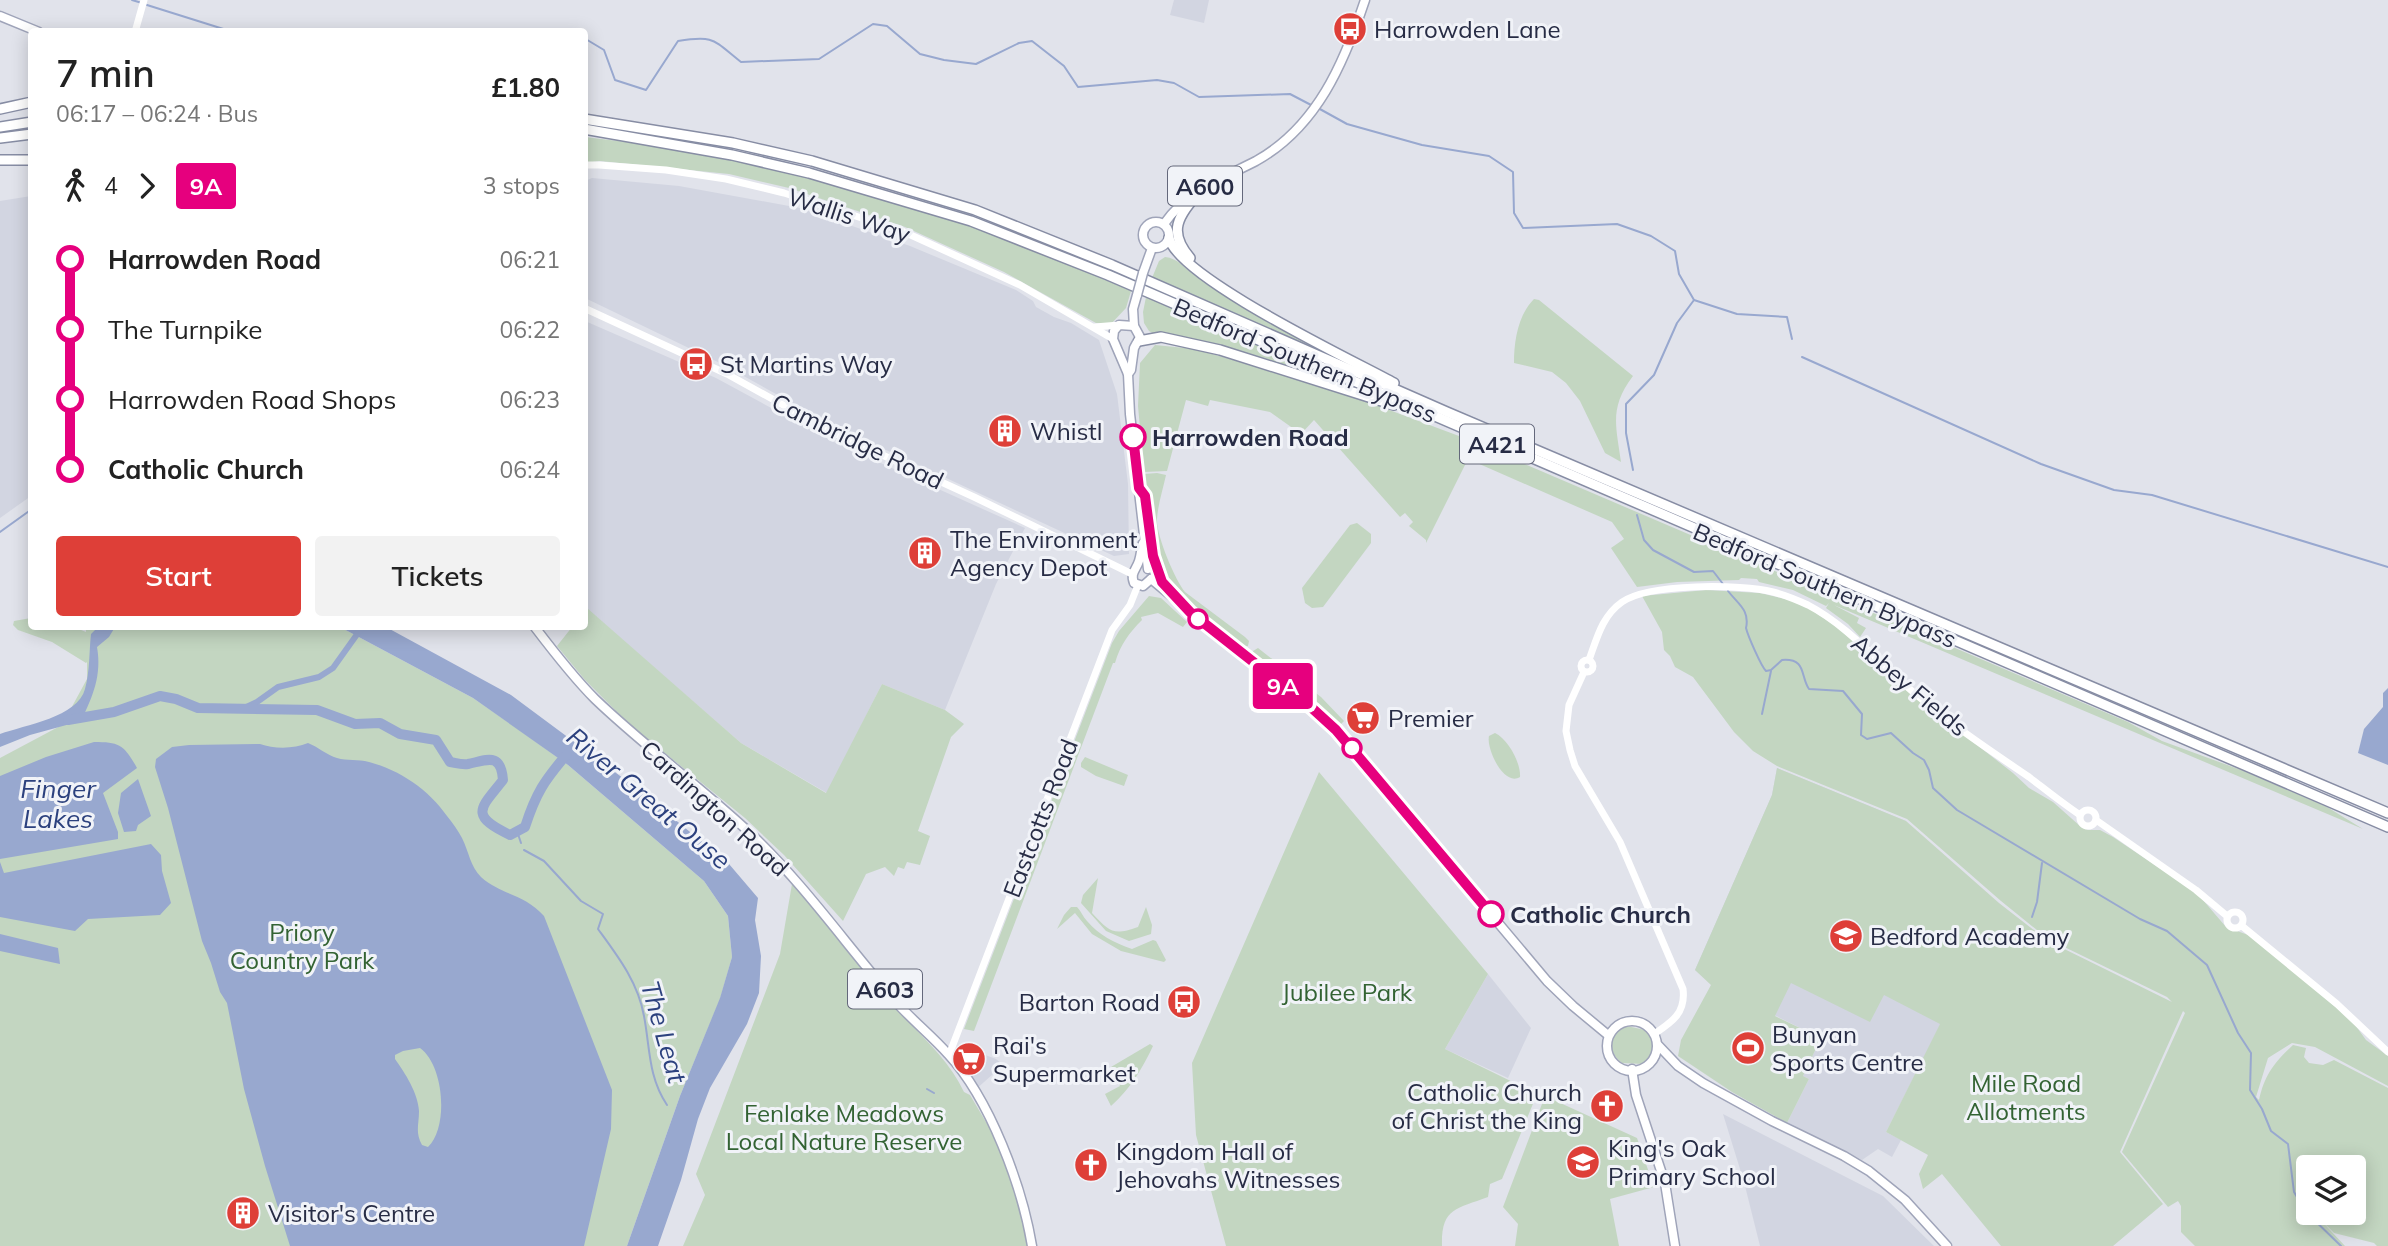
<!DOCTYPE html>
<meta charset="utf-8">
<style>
body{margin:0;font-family:Mulish,sans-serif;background:#f2f2f2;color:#222;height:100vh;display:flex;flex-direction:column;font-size:26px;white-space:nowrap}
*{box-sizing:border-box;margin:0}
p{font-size:23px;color:#767676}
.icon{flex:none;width:38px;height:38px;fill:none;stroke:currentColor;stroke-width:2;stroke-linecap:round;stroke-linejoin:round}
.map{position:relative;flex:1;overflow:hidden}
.sheet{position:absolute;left:28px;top:28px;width:560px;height:602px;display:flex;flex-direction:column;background:#fff;border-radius:7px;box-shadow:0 4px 18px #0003}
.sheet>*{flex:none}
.badge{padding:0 14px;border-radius:5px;font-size:24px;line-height:46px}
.controls{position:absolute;left:2296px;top:1155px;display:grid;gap:14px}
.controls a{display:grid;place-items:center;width:70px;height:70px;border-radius:7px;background:#fff;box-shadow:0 4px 18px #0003;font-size:35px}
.map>.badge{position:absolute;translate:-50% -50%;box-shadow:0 0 0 4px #fff}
.legs{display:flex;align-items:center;gap:10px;height:77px;padding:0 28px;font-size:23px}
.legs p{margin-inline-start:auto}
.overview{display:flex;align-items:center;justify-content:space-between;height:119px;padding:0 28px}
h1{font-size:38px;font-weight:600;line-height:52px}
.cta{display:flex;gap:14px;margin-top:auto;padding:14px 28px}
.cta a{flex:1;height:80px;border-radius:7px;background:#de3f38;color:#fff;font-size:28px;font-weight:600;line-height:80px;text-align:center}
.cta a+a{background:#f2f2f2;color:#222}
ul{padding:0 28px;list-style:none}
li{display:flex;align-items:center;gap:24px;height:70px;font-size:26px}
li i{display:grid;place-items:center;width:10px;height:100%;margin:0 9px;background:currentColor}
li i::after{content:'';width:18px;height:18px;margin:-9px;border:5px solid;border-radius:50%;background:#fff}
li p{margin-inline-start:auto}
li:first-child i{background:linear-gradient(#0000 50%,currentColor 0)}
li:last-child i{background:linear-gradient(currentColor 50%,#0000 0)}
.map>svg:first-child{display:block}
.built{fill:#d2d5e1}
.green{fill:#c3d6c1;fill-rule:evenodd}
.water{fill:#98a8cf;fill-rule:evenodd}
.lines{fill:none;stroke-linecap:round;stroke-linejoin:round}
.stream{stroke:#98a8cf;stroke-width:2}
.canal{stroke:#98a8cf;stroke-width:6}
.river{stroke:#98a8cf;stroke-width:10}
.primary-casing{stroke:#9fa4b9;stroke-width:11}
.highway-casing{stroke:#878da4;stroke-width:12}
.secondary{stroke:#fff;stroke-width:7}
.primary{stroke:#fff;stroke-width:8}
.highway{stroke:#fff;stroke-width:9}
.primary-bridge-casing{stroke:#9fa4b9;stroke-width:11;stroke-linecap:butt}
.primary-bridge{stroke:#fff;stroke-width:8}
.line-1-casing{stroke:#fff;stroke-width:16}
.line-1{stroke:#e6007e;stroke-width:10}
.stop-1-dot{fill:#fff;stroke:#e6007e;stroke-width:3.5}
.labels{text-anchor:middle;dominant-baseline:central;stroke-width:6;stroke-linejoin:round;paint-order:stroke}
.shield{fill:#f1f3f8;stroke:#64687b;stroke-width:2}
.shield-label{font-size:23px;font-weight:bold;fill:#272c45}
.poi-label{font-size:24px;fill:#272c45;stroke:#f1f3f8;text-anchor:start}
.street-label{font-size:24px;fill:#272c45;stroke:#f1f3f8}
.stop-label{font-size:24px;font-weight:bold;fill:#272c45;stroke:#f1f3f8;text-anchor:start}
.park-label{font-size:24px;fill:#336333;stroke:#f1f3f8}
.water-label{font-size:26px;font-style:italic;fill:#2c417e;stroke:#f1f3f8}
</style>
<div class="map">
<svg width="2388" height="1246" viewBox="0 0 2388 1246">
<rect width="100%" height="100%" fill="#e1e3eb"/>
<g class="built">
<path d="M1174,0H1209L1204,23L1170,15Z"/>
<path d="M592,178L679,186L800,208L910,246L1016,290L1033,301L1036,307L1054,317L1071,323L1099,340L1117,394L1128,484L1129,554L1114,556L830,424L722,364L585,298V181Z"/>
<path d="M31,196V496L0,518V201Z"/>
<path d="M585,321L716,378L834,442L1025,528L996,584L945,710L882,684L827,793L741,743L587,609L585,611Z"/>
<path d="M1777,768L1906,821L1941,1024L1886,1132L1901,1140L1892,1157L1878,1149L1862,1160L1787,1123L1809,1079L1803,1076L1821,1038L1711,984L1695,970L1772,795Z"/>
<path d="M1488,974L1531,1028L1508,1078L1445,1049Z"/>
<path d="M958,1045L996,1059L1003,1065L974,1091L954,1054Z"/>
<path d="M1723,1114L1883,1196L1934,1246H1760L1744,1182Z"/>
</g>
<g class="green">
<path d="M585,137C634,143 683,149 732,158C869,186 1003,234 1131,291L1126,308L1111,324L1096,323L1004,272L905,227L789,188L729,174L600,161L585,163Z"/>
<path d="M1165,257C1178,258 1185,269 1196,276C1241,305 1289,330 1337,356L1336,358L1152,278L1159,261Z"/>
<path d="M1146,297L1336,377L1335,380L1216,344L1165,333L1154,334L1149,331L1144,323L1143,312Z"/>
<path d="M1534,299L1539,300L1633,376C1609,408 1616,425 1621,462L1605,453L1580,401L1566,383L1552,372L1514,363C1514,341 1518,315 1534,299Z"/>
<path d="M1155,345L1195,349L1333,389L1459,436L2128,722L2162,741L2241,770L2327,807L2363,829L1834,605L1859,618L1857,623L1866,628L1860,637L1848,624L1826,608L1829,603L1826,606L1793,590L1759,582L1757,579L1741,578L1739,580L1677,582L1637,587L1611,548L1624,539L1612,522L1468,459L1426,543V540L1409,526L1413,522L1405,513L1400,517L1314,420L1301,434L1270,412L1210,400L1208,406L1186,400L1167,471L1144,472L1138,406L1140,363Z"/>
<path d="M1157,473L1166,475C1163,489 1158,504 1157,519C1156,535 1175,580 1185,592L1245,637L1249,641L1248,646L1239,648L1209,624L1168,583L1162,570L1158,555L1144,474Z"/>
<path d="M1357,523L1371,534V543L1323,607L1312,608L1305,603L1302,588L1350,525Z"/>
<path d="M1706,590L1760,593L1790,600L1810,609L1837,627L1918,699L2013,773L2029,788L2053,802L2080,826L2088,830H2100L2113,837L2197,893L2226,927L2251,936L2282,961L2353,1022L2366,1040L2388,1056V1086L2315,1047L2292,1043L2268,1058L2256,1097L2259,1100C2265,1074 2274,1063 2293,1045L2306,1048L2304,1057L2309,1063L2323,1065L2334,1060L2388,1088V1246H2377L2374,1243L2334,1233L2318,1217L2345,1246H2195L2181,1232V1206L2178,1201L2168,1207L2122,1152L2185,1013L2183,1011L2120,1152L2163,1204L2113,1246H2001L1942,1174L1923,1189L1919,1174L1928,1155L1886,1132L1940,1024L1884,995L1870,1022L1791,983L1775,1016L1821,1038L1803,1076L1809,1079L1787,1123L1732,1092L1678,1056L1681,1040L1711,985L1695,970L1772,795L1777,768L1906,821L1999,903L2048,941L2172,1002L2167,997L2048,939L2001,901L1907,819L1777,766L1753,751L1734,732L1693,677L1675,667L1670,656L1664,650L1662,632L1642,596ZM2308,1167H2354V1213H2308Z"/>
<path d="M1149,596L1161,598L1187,622L1183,627L1158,613L1141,617L1142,620C1129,633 1120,645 1115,663H1113L974,1031L964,1029L1112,643L1119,631Z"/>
<path d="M587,608L741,743L826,793L882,684L945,710L964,724L951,737L918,831L930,836L920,865L907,862L904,869L898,867L894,876L885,867L866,874L843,921L784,855L745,818L629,724L585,680L557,646L572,627L584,626L585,611Z"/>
<path d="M31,618L32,626L74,627L86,632V626L340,627L473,698L515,727L568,765L704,881L728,916L732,957L720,999L680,1096L627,1246H0V758L62,725L87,679V662L86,663L52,642L18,630L13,625L14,621Z"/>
<path d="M1258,648L1321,697L1344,721L1338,727L1304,697L1253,658V651Z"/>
<path d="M1495,733C1508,739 1521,763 1520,777C1504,787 1486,749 1489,736Z"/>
<path d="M1085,757L1128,775L1124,786L1096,776L1081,767V763Z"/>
<path d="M1319,772L1488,974L1445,1049L1537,1094L1502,1179L1490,1184L1488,1197C1456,1209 1441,1208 1442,1246H1226L1196,1135L1192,1063Z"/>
<path d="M1098,878L1092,913C1110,932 1113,936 1138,927L1146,907L1152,925L1151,934L1129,941L1106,931L1081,903L1083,895Z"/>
<path d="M792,884C832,930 872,977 911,1024C931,1046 951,1064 964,1092L970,1095L996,1139L1017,1200L1028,1246H683L705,1195L696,1174L780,954Z"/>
<path d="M1071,907H1077C1081,911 1083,917 1087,921C1100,936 1113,942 1132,949L1153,940L1156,941L1166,960L1164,962L1121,951L1092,934L1075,913L1057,929L1064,915Z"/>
<path d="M1627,1026L1645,1030L1652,1038V1055L1643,1064L1622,1063C1606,1051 1608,1032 1627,1026Z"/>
<path d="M1150,1044L1153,1046C1142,1069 1131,1088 1111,1106L1105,1094L1120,1086L1111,1067Z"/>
<path d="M1545,1096L1637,1138L1654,1187L1610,1199L1619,1246H1515L1518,1224L1503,1207Z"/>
</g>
<g class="water">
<path d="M98,627H115L109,637L97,647C102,675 93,696 81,721L30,735L0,747V734C25,725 78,717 85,689C90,671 89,652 91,634Z"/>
<path d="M340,627H386L511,695L639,790L729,864L758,898L755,920L761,956L759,993L747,1024L710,1088L698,1119L681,1180L658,1246H627L680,1096L720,998L732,957L728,916L704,881L568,765L473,698Z"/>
<path d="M2388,688V765L2358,753L2364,729L2383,707V693Z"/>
<path d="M94,742C120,742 124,745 137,768L103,793L118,832V839L0,859V776L46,757Z"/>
<path d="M308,743C318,747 327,755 337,758C347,761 358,759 369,762C400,770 429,790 447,816C453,823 458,831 462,838C469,852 470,866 481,877C501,895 525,894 544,916L612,1090L611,1129L584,1246H290L265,1166L244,1089L227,1003L220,992L211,963L202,941L168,808L155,767L156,759L172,747L189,745L260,744C274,749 294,749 308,743ZM420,1048C444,1065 449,1127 428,1147L422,1145C415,1132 419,1125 419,1111C418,1093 405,1073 395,1059V1055L403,1051Z"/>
<path d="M138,779L151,816L138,825L136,831L124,832L118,813L121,793Z"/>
<path d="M151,844L161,855L162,871L171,903L160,915L88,919L75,931L0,917V862L4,873Z"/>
<path d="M0,934L58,948L60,964L0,951Z"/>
</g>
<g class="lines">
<g class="stream">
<path d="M132,0L142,3"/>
<path d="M147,5L233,32"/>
<path d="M584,38L604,50L615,80L646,90L678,41C715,35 713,40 741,62L819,59L873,24L887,26L920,54L944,60L976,64L1019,43L1032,41L1064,66L1078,87L1157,80L1174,83L1199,97L1290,94L1313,106"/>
<path d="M1318,108L1347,124L1422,145L1489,156L1513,172L1514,213L1523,228L1617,224L1651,236L1675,251L1679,274L1694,300L1677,323L1654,375L1626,404V433L1633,470"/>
<path d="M1694,300L1737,314L1787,317L1792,339"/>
<path d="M1802,357L2041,464L2114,490L2152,495L2388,567"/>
<path d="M1637,515L1644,540L1653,550L1694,572L1713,571L1723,584"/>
<path d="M0,532L32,509"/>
<path d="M1728,591C1738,604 1750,610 1746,628C1748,636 1761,666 1766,671L1771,670L1782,660C1807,658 1800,676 1809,689L1843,691L1862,714L1861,735L1867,739L1891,733L1913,753L1924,760L1929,770L1933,788L1957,810L2140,919L2167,931L2207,965L2238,1033L2251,1053L2250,1090L2262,1109L2271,1131L2288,1144L2294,1192L2306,1212L2341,1246"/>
<path d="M1762,714L1771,671"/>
<path d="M517,831L521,843"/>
<path d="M524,850L544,861L581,901L603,914L598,929C617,955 638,982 644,1016C650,1047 648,1077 667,1105"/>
<path d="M2032,917L2037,902L2042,863"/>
<path d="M927,1089L934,1093"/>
</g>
<path class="canal" d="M240,710L257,702L278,687L319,677L333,668L363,626"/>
<path class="river" d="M68,720L114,712L160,696L176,699L198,708L317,710L355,724L380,723L400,734L436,740L450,762C456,763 462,765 468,764C487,760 501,752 503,780C481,808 468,815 510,835L525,827C536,793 544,781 567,754"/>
<g class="primary-casing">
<g id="primary">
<path d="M0,16L39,32"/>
<circle cx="1156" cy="235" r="13"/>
<path d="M1164,224C1187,191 1221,179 1256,161C1317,127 1344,63 1365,0"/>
<path d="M1143,273L1152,248"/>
<path d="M1134,326L1119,325L1114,331L1113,339L1128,374L1130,414L1148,569"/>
<path d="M1128,374L1131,370L1134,348L1140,337L1134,326L1133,309L1137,295"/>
<path d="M1142,492L1145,496L1153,556L1160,577L1166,586"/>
<path d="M1143,543C1141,549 1141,555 1139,561C1136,570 1130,573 1134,583L1143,586L1151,579"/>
<path d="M1151,579L1245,657L1313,709L1336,730L1547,981L1573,1006L1608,1035"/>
<path d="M534,626C553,651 573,677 595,699C645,747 701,787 751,834C805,885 847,946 896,1002C912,1020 932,1036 948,1054C990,1099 1022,1186 1032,1246"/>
<circle cx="1632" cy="1046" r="25"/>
<path d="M1658,1045L1678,1066L1703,1083L1772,1121L1844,1156L1869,1171L1905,1200L1947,1246"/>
<path d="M1632,1069L1636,1095L1665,1183L1675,1246"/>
</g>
</g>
<g class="highway-casing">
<g id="highway">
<path d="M0,109L32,102"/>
<path d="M584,119L733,143L812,161L975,210L1112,265L1447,412L2388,813"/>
<path d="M0,127L32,122"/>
<path d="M584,129L732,155L809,173L971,221L1108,275L2388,827"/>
<path d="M0,138L32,134"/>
<path d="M0,160H32"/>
<path d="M1169,238C1179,278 1352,360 1394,383"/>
<path d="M1190,258C1165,229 1181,214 1202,188"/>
<path d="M1139,341L1161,337L1220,350L1394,405"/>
</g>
</g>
<g class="secondary">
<path d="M135,32L144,0"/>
<path d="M584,165H599L666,170L726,179L784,193L902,231L1020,285L1113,339"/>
<path d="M584,308L727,374L830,431L974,497L1132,574"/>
<path d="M1095,327L1119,325"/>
<circle cx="1587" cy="666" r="6"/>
<path d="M1589,660C1597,638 1602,616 1622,602C1650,583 1741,584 1773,592C1785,595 1797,600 1808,605C1850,627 1881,666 1918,696C1953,726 1991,751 2029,777C2046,790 2062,803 2080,815"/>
<path d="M1584,672L1569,705L1566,731L1570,750L1575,766L1620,842L1683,989C1686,1013 1672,1022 1654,1034"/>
<circle cx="2088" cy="818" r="8"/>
<path d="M2096,820L2196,890L2227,916"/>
<circle cx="2235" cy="920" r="8"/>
<path d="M2242,926L2337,1004L2388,1052"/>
<path d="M949,1055L1112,630L1130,605L1138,585"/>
</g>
<use href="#primary" class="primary"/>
<use href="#highway" class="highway"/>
<g class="primary-bridge-casing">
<path id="primary-bridge" d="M1137,295L1143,273"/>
</g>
<use href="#primary-bridge" class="primary-bridge"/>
</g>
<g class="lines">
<g class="line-1-casing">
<path id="line-1" d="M1133,437L1139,488L1145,496L1153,556L1162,582L1190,612L1313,709L1336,730L1491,914"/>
</g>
<use href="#line-1" class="line-1"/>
</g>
<defs>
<g id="bus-disc" transform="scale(1.75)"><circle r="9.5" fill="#de3f38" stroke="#f1f3f8"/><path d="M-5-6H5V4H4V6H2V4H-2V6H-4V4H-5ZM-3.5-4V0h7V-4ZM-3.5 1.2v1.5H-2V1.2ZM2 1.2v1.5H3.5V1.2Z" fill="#fff"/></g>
<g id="building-disc" transform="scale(1.75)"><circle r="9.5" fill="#de3f38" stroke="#f1f3f8"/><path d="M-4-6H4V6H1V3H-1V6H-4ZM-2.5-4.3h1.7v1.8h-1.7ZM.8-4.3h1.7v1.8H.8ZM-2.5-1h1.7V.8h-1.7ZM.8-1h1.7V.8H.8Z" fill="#fff"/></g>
<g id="supermarket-disc" transform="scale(1.75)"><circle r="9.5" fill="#de3f38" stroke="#f1f3f8"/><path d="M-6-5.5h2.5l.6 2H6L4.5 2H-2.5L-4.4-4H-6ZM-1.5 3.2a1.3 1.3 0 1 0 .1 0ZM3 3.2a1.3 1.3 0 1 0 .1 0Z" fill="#fff"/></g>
<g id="school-disc" transform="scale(1.75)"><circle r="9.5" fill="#de3f38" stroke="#f1f3f8"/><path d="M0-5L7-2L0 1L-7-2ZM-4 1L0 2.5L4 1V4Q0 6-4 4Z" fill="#fff"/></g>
<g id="stadium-disc" transform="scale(1.75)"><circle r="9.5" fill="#de3f38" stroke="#f1f3f8"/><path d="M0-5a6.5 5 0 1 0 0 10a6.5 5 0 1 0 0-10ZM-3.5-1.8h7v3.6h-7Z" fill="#fff"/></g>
<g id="church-disc" transform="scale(1.75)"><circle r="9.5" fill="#de3f38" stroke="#f1f3f8"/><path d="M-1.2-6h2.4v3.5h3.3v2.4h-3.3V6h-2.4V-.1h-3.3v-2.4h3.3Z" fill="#fff"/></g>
</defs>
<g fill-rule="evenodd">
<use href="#bus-disc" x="1350" y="29"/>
<use href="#bus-disc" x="696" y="364"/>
<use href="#building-disc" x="1005" y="431"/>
<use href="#building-disc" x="925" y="553"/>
<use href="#supermarket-disc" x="1363" y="718"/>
<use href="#school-disc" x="1846" y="936"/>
<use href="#bus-disc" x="1184" y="1002"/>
<use href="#stadium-disc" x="1748" y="1048"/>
<use href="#supermarket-disc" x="969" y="1059"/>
<use href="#church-disc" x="1607" y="1106"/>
<use href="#school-disc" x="1583" y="1162"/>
<use href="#church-disc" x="1091" y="1165"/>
<use href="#building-disc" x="243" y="1213"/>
</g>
<g class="stop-1-dot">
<circle cx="1133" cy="437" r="12"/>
<circle cx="1198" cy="619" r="9"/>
<circle cx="1352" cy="748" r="9"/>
<circle cx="1491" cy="914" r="12"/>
</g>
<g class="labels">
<g class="shield">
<rect x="1168" y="166.5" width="74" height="39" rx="5"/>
<rect x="1460" y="424.5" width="74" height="39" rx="5"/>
<rect x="848" y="969.5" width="74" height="39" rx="5"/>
</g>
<g class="shield-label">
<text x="1205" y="186">A600</text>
<text x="1497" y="444">A421</text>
<text x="885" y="989">A603</text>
</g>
<g class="poi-label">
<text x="1374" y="29">Harrowden Lane</text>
<text x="720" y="364">St Martins Way</text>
<text x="1030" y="431">Whistl</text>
<text x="950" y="539">The Environment<tspan x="950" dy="28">Agency Depot</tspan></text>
<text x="1388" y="718">Premier</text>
<text x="1870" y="936">Bedford Academy</text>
<text x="1160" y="1002" text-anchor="end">Barton Road</text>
<text x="1772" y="1034">Bunyan<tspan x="1772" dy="28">Sports Centre</tspan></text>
<text x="993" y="1045">Rai's<tspan x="993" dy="28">Supermarket</tspan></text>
<text x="1582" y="1092" text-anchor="end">Catholic Church<tspan x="1582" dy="28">of Christ the King</tspan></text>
<text x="1608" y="1148">King's Oak<tspan x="1608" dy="28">Primary School</tspan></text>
<text x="1116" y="1151">Kingdom Hall of<tspan x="1116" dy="28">Jehovahs Witnesses</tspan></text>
<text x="268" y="1213">Visitor's Centre</text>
</g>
<g class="street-label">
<text transform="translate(849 215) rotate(18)">Wallis Way</text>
<text transform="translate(1305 360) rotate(23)">Bedford Southern Bypass</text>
<text transform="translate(858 441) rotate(26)">Cambridge Road</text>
<text transform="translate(1825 585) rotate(23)">Bedford Southern Bypass</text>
<text transform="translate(1910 685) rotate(40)">Abbey Fields</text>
<text transform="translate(715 808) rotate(42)">Cardington Road</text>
<text transform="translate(1040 818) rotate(-69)">Eastcotts Road</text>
</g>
<g class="stop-label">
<text x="1152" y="437">Harrowden Road</text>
<text x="1510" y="914">Catholic Church</text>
</g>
<g class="park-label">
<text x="302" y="932">Priory<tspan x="302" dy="28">Country Park</tspan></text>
<text x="1347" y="992">Jubilee Park</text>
<text x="2026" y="1083">Mile Road<tspan x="2026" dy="28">Allotments</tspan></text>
<text x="844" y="1113">Fenlake Meadows<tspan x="844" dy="28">Local Nature Reserve</tspan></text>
</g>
<g class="water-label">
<text x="58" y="788">Finger<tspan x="58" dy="30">Lakes</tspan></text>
<text transform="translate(649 798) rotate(40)">River Great Ouse</text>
<text transform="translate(664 1032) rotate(74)">The Leat</text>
</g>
</g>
</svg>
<div class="controls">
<a><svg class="icon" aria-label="layers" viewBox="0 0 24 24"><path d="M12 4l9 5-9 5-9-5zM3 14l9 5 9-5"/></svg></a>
</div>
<b class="badge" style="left:1283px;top:686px;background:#e6007e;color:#fff">9A</b>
<section class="sheet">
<div class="overview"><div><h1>7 min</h1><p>06:17 – 06:24 · Bus</p></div><b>£1.80</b></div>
<div class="legs"><svg class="icon" aria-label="walk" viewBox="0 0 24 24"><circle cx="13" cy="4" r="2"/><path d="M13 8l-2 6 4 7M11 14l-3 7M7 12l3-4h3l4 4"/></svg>4<svg class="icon" aria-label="forward" viewBox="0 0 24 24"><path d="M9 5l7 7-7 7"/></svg><b class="badge" style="background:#e6007e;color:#fff">9A</b><p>3 stops</p></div>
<ul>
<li><i style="color:#e6007e"></i><b>Harrowden Road</b><p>06:21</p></li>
<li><i style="color:#e6007e"></i><span>The Turnpike</span><p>06:22</p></li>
<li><i style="color:#e6007e"></i><span>Harrowden Road Shops</span><p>06:23</p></li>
<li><i style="color:#e6007e"></i><b>Catholic Church</b><p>06:24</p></li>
</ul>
<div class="cta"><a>Start</a><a>Tickets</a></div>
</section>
</div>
